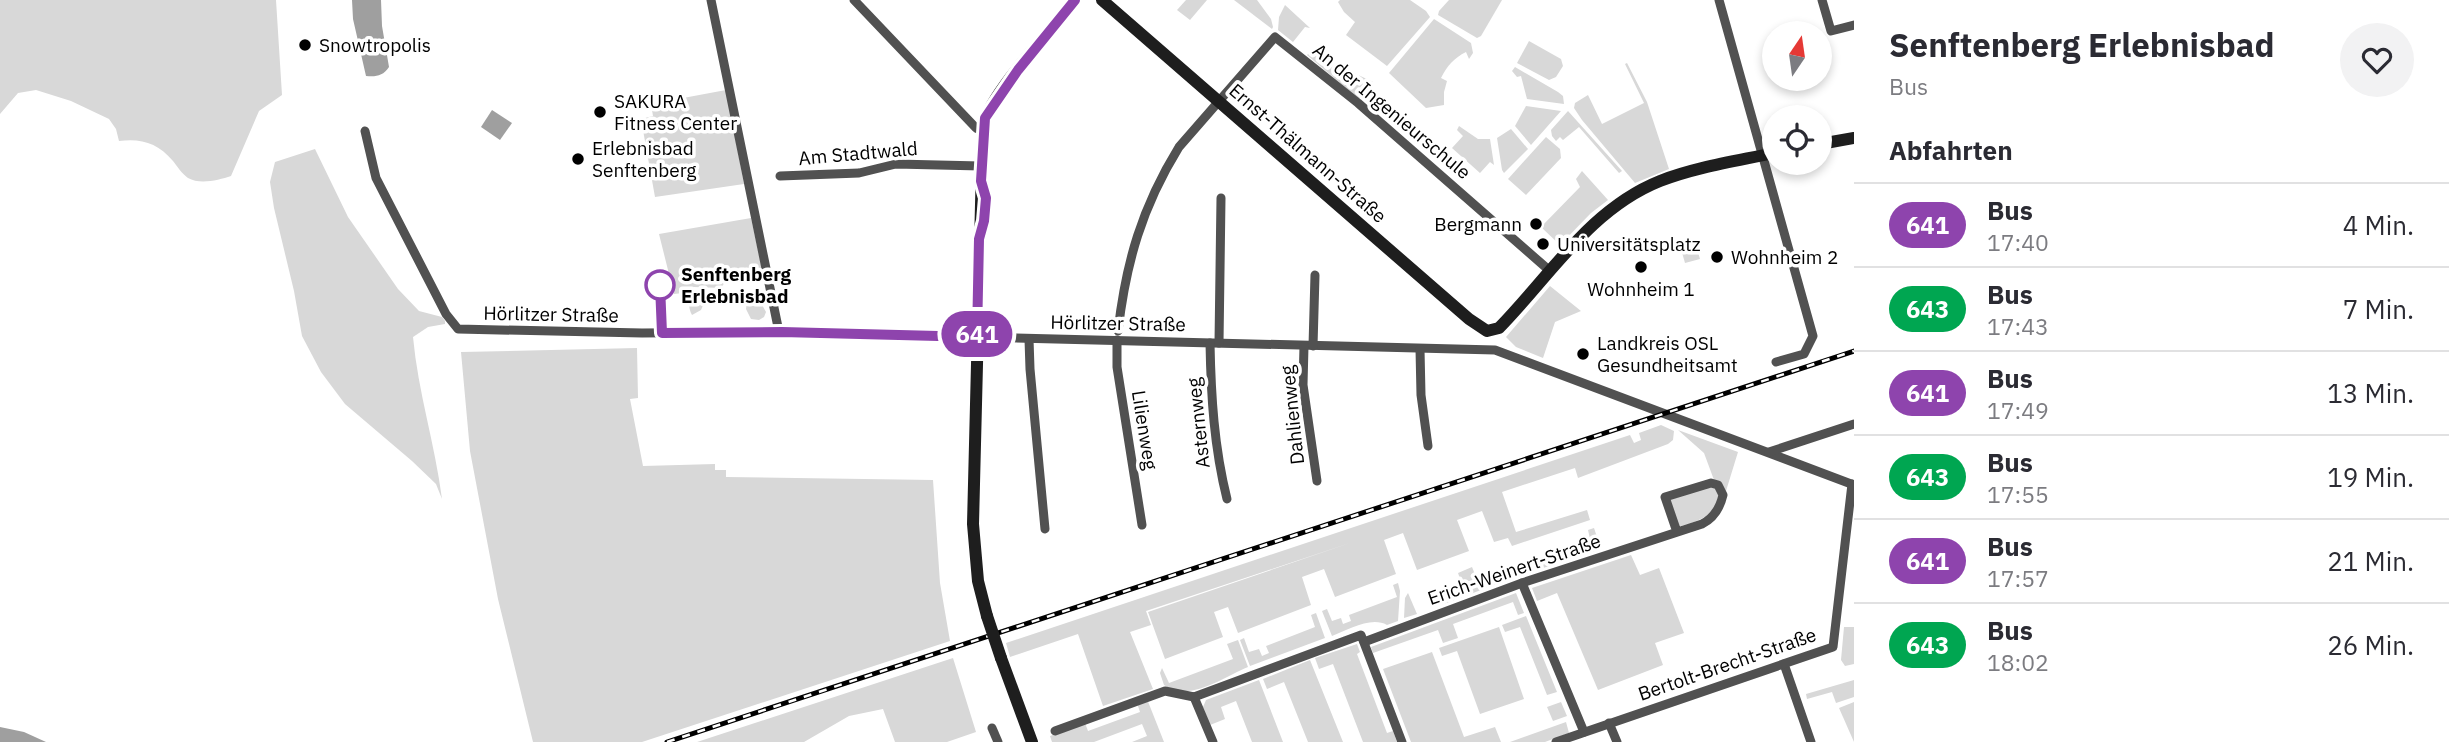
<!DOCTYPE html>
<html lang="de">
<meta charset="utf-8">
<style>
body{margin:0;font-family:"IBM Plex Sans",sans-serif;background:#f2f2f3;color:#2b2b33;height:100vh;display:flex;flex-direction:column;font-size:26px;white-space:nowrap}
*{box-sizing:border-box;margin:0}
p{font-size:23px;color:#7c7c81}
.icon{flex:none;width:38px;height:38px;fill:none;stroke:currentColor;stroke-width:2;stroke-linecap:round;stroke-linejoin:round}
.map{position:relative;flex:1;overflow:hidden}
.panel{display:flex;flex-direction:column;background:#fff;width:595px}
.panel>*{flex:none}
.badge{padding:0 14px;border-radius:23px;font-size:24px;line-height:46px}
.needle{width:46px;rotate:13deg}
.fabs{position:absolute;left:1762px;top:21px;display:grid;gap:14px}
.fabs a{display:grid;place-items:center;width:70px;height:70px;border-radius:50%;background:#fff;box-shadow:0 4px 10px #0003;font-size:35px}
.map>.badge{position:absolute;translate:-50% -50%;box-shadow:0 0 0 4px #fff}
h2{padding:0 35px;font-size:26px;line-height:63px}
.round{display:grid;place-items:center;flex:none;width:74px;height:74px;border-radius:37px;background:#f2f2f3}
.summary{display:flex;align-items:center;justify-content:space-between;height:119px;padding:0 35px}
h1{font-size:33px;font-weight:700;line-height:52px}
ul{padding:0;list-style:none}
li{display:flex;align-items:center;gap:21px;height:84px;padding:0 35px;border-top:2px solid #e1e1e2}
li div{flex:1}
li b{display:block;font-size:26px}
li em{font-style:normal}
li .badge{min-width:77px;font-weight:700;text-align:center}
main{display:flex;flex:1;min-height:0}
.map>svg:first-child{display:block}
.green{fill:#d8d8d8}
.water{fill:#9f9f9f}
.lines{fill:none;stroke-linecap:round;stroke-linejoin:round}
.minor{stroke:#515151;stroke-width:9}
.secondary{stroke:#1e1e1e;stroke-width:12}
.rail-casing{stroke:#000;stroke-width:5}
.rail{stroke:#fff;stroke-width:2.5;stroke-dasharray:8;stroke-linecap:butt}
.secondary-bridge{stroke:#1e1e1e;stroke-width:12}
.line-casing{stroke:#fff;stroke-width:16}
.line{stroke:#8e44ad;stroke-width:10}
.poi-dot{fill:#000;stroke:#fff;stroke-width:2.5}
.stop-dot{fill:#fff;stroke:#8e44ad;stroke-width:3.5}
.labels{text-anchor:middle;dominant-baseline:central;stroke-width:7;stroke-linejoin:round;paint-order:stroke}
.poi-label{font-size:19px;fill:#000;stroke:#fff;text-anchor:start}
.street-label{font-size:19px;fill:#000;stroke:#fff}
.stop-label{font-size:19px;font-weight:bold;fill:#000;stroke:#fff;text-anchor:start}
</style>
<main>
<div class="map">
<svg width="1854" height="742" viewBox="0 0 1854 742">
<rect width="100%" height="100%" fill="#fff"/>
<g class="green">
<path d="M0,0H276L282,95L259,111L231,176C219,180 200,185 188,178C182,174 177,166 173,161C158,143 141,138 119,141L116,129L109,119L71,101L36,90L18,93L0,114Z"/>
<path d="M1186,0H1207L1190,20L1177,10Z"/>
<path d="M1234,0H1257L1271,19L1273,27L1272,29Z"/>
<path d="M1340,0H1410L1426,11L1430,17L1387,66L1346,35L1355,22L1344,12L1338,2Z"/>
<path d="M1449,0H1502L1481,36L1477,38L1438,15L1439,11Z"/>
<path d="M1285,5L1310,28L1305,27L1293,42L1278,30L1279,17Z"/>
<path d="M1434,19L1471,43L1473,53L1469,59L1466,52C1454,58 1447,66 1441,78L1447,81L1444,92V105L1426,108L1389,73Z"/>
<path d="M1529,41L1561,59L1563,66L1556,77L1549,80L1517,63Z"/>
<path d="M1310,52L1373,82L1359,99L1307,55Z"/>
<path d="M1627,63L1647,102L1669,169L1635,183L1582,120L1574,108L1575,103L1588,95L1602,124L1644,103L1625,64Z"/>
<path d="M1515,67L1558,92L1563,96L1564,104L1527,99L1521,76L1517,77L1512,71Z"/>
<path d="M726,90L744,184L655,197L641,119L653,116L651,104Z"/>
<path d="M1526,106L1561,111L1531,145L1515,126Z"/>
<path d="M1568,111L1622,171L1619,173L1579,127L1563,140L1560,137L1556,141L1552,136L1551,130Z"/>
<path d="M1459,126L1478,139H1490L1494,165L1490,162L1480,173L1452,148L1463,136L1457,130Z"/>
<path d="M1511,129L1528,149L1504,173L1502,170L1497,138Z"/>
<path d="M1546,137L1560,149L1561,158L1526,195L1508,179Z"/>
<path d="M315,149L348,217L398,289L419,311L442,317L445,321V324L428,327L413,337C418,392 435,444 442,499L436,484L412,461L345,404L321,372L302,336L294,291L274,208L270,182L275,162Z"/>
<path d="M1582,171L1608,200L1591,213L1560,245L1541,227L1580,187L1576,179Z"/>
<path d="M751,218L762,269L733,270L721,288L694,287L683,293L674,294L659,234Z"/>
<path d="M1694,238L1700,259L1685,263L1679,242Z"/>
<path d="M1550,286L1581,311L1555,322L1543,358L1516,347L1506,337Z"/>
<path d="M757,290L760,291V301L766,312L764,317L759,320L751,319L746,309L748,295Z"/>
<path d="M695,291L701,294L705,301L701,310L692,315C688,308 687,296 695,291Z"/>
<path d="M637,348L638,398L630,399L643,466L715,464V470H726V477L933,480L940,583L950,641L642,742H533L498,599L470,451L461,352Z"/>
<path d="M1661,425L1674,431L1673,440L1668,444L1578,478L1575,468L1502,492L1516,532L1587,510L1590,520L1512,546L1508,538L1494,542L1482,511L1457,520L1469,551L1417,570L1403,533L1384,540L1396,574L1335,597L1324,569L1302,577L1311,605L1238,633L1228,607L1214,612L1223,637L1165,659L1148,612L1353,542L1146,611L1151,625L1130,632L1153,689L1103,706L1078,634L1010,657L1006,643L1630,435L1634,443L1641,440L1639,433Z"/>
<path d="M1678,430L1738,452L1726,491L1714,480L1704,453Z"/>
<path d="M1714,486L1720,494C1715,517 1698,521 1678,527L1669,499Z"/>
<path d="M1594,528L1601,549L1540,569L1537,561L1591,543L1588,530Z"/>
<path d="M1631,555L1640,575L1659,568L1684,633L1655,643L1663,665L1598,690L1557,593L1537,601L1532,588Z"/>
<path d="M1472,567L1478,582L1495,576L1497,584L1441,605L1438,597L1463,587L1458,573Z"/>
<path d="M1398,583L1400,591L1398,621L1387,625C1371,616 1348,630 1332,636L1322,611L1327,609L1332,621L1341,618L1343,624L1351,621L1349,615L1397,597L1393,585Z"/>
<path d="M1408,593L1417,614L1404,618L1405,598Z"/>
<path d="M1516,593L1524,613L1518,615L1513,602L1453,624L1458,638L1443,643L1438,630L1373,653L1371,647Z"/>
<path d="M1316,613L1325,638L1250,666L1240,640L1244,638L1249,652L1259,649L1262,656L1269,653L1266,646L1315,627L1311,615Z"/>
<path d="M1526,616L1557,692L1547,695L1520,627L1505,632L1502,625Z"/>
<path d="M1499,627L1524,699L1480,714L1457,651L1442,656L1439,648Z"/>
<path d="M1844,627H1854V664L1845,666L1841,660Z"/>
<path d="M1238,640L1248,667C1223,677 1190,703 1164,685L1160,673L1162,668L1169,683L1233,659L1227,644Z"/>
<path d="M1357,644L1360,652L1357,654L1387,733L1393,731L1397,742H1363L1333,664L1319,669L1315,658Z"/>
<path d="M1432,652L1464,737L1495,727L1501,742H1411L1383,669Z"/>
<path d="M953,658L976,732L947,742H895L883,709L849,716L804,742H697Z"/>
<path d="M1310,660L1343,742H1308L1284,682L1267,689L1263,679Z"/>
<path d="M1259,680L1283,742H1252L1236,701L1221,707L1225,719L1210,725L1203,707L1206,700Z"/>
<path d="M1854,680V697L1836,703L1832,692L1807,699L1806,694Z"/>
<path d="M1147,699L1164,742H1132L1147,736L1142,724L1094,742H1052L1050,736L1085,723L1088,731L1140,712L1137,703Z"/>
<path d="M1561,702L1567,716L1553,721L1547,707Z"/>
<path d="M1854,702V742L1839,708Z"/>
<path d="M1566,722L1569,733L1545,742H1510Z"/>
</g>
<g class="water">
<path d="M352,0H381L382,26L389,67C383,76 376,77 366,76L353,19Z"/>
<path d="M492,110L512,123L500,140L481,127Z"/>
<path d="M0,727L24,732L46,742H0Z"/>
</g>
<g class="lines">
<g class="minor">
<path d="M711,0L779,332"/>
<path d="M854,0L976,128L983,131"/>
<path d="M1719,0L1813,336L1804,354L1776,362"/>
<path d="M1822,0L1831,31L1854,25"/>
<path d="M365,131L376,178L446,314L458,329L642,333L779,332L1495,350L1854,485"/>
<path d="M780,176L859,173L896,164L981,166"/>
<path d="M1118,331C1126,262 1142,207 1179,147L1275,37L1358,103L1550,271"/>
<path d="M1029,339L1030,369L1045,529"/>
<path d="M1117,340V367L1142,525"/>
<path d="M1210,343C1211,396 1214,447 1227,499"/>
<path d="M1219,343L1221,198"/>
<path d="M1304,346L1303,385L1317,481"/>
<path d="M1313,346L1315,275"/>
<path d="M1420,349L1421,395L1428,446"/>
<path d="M1769,452L1854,424"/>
<path d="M1522,583L1584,732"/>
<path d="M1364,642L1522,583L1702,524C1714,518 1720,508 1723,495L1718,485L1711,483L1665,497L1677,532"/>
<path d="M1784,664L1811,742"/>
<path d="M1194,697L1361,635L1402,742"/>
<path d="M1194,697L1213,742"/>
<path d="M1609,723L1617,742"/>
<path d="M992,728L998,742"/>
<path d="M1055,731L1165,691L1194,697"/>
<path d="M1556,742L1833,647L1852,484"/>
</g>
<g class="secondary">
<path d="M1102,0L1469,319L1487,331L1499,328C1550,276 1590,209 1660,181C1696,167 1737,161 1774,153"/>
<path d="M1820,144L1854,138"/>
<path d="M987,616L978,581L973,524L983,125C992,91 1051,30 1075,0"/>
<path d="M1001,658L1032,742"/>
</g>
<g class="rail-casing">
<path id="rail" d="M667,742L1854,351"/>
</g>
<use href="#rail" class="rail"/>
<path class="secondary-bridge" d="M987,616L1001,658"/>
</g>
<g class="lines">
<g class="line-casing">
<path id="line" d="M660,285L662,333L782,332L977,337L979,239L984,221L986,198L981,181L985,118L1018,70L1075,0"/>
</g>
<use href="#line" class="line"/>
</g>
<g class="poi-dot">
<circle cx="305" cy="45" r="7"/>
<circle cx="600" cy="112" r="7"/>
<circle cx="578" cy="159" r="7"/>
<circle cx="1536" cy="224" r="7"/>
<circle cx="1543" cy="244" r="7"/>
<circle cx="1717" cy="257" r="7"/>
<circle cx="1641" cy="267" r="7"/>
<circle cx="1583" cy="354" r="7"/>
</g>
<circle class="stop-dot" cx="660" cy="285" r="14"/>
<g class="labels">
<g class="poi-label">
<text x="319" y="45">Snowtropolis</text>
<text x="614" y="101">SAKURA<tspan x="614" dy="22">Fitness Center</tspan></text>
<text x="592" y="148">Erlebnisbad<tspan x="592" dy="22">Senftenberg</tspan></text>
<text x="1522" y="224" text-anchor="end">Bergmann</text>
<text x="1557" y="244">Universitätsplatz</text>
<text x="1731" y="257">Wohnheim 2</text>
<text x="1641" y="289" text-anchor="middle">Wohnheim 1</text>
<text x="1597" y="343">Landkreis OSL<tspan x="1597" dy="22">Gesundheitsamt</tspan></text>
</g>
<g class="street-label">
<text transform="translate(1392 111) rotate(40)">An der Ingenieurschule</text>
<text transform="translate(858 153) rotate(-5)">Am Stadtwald</text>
<text transform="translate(1308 153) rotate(41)">Ernst-Thälmann-Straße</text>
<text transform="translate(551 314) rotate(1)">Hörlitzer Straße</text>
<text transform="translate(1118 323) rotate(1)">Hörlitzer Straße</text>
<text transform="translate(1292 415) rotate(-96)">Dahlienweg</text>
<text transform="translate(1198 423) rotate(-96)">Asternweg</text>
<text transform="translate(1145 430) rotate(81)">Lilienweg</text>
<text transform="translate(1514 569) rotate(-19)">Erich-Weinert-Straße</text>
<text transform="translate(1727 664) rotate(-19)">Bertolt-Brecht-Straße</text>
</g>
<g class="stop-label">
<text x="681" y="274">Senftenberg<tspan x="681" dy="22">Erlebnisbad</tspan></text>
</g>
</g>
</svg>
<div class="fabs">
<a><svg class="needle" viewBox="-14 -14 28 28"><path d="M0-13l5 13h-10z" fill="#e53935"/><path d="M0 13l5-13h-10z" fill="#7c7c81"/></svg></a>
<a><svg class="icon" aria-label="locate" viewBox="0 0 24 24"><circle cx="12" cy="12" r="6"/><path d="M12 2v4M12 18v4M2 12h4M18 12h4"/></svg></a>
</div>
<b class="badge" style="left:977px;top:334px;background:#8e44ad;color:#fff">641</b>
</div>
<section class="panel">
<div class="summary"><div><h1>Senftenberg Erlebnisbad</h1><p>Bus</p></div><a class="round"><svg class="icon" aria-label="heart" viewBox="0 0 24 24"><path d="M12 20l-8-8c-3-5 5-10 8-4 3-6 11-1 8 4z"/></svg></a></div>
<h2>Abfahrten</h2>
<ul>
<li><span class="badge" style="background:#8e44ad;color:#fff">641</span><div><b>Bus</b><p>17:40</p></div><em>4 Min.</em></li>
<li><span class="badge" style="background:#00a651;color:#fff">643</span><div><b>Bus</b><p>17:43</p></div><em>7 Min.</em></li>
<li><span class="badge" style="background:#8e44ad;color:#fff">641</span><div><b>Bus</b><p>17:49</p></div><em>13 Min.</em></li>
<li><span class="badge" style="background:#00a651;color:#fff">643</span><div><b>Bus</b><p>17:55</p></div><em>19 Min.</em></li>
<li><span class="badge" style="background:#8e44ad;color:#fff">641</span><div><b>Bus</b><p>17:57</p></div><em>21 Min.</em></li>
<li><span class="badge" style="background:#00a651;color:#fff">643</span><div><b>Bus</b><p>18:02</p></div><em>26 Min.</em></li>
</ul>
</section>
</main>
